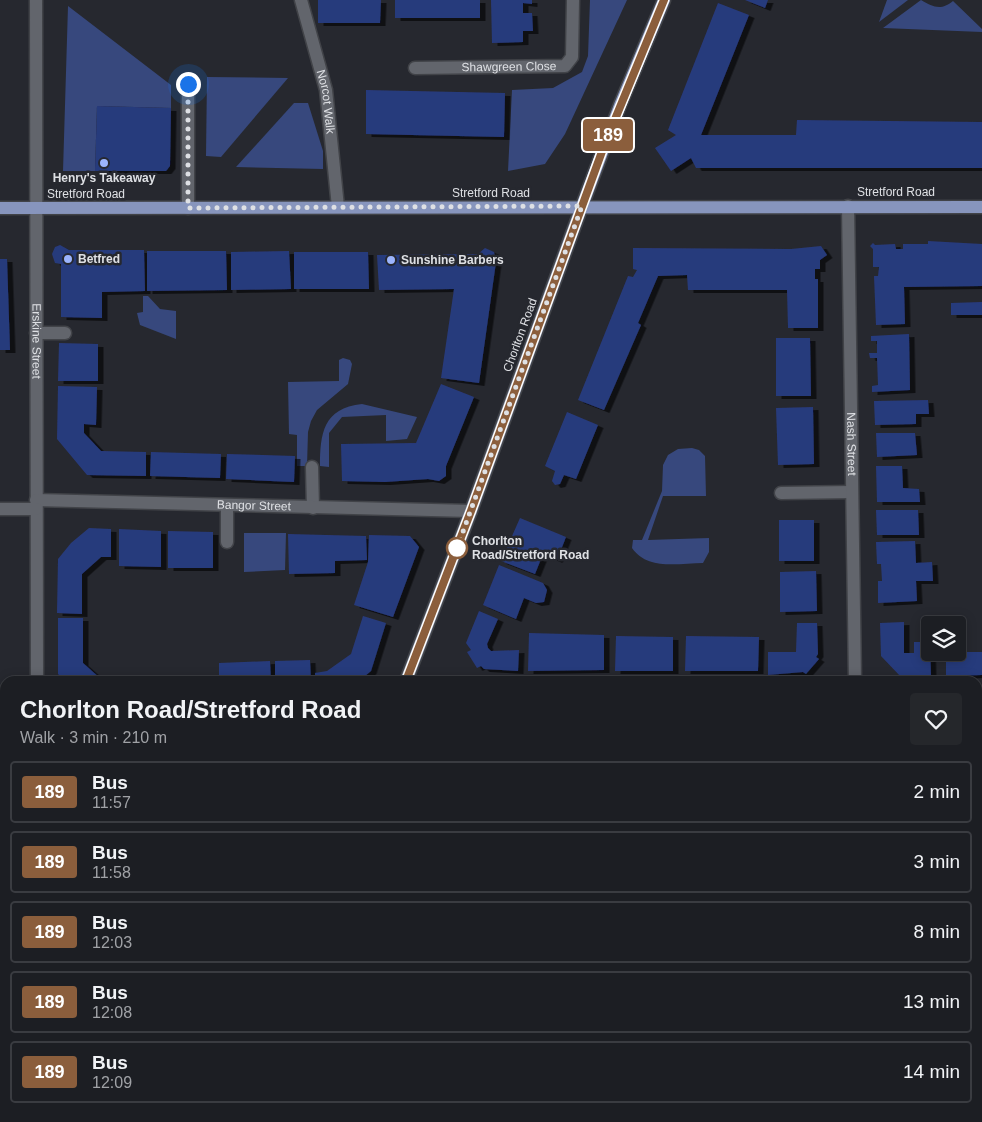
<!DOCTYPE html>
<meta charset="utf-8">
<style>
body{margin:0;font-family:Arial,sans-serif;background:#25272b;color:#f1f3f6;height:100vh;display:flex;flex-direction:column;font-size:19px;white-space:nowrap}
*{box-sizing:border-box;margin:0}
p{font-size:16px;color:#a0a2a6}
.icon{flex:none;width:28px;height:28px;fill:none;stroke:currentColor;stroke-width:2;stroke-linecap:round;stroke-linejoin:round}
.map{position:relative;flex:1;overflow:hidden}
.side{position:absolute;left:0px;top:676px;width:982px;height:446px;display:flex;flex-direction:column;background:#1c1e23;border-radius:15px 15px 0 0;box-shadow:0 2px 12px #0003,0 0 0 1px #3a3c41}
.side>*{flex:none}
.badge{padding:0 10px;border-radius:4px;font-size:18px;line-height:32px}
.controls{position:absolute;left:921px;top:616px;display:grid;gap:10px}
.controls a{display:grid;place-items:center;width:45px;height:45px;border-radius:5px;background:#1c1e23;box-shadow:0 2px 12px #0003,0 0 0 1px #3a3c41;font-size:25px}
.you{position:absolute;width:25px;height:25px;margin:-12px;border:4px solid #fff;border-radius:50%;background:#1a73e8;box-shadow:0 0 0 8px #1a73e833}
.map>.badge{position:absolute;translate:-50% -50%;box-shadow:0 0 0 2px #fff}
.round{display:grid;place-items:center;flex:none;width:52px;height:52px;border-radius:5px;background:#25272b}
.overview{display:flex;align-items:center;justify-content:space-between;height:85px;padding:0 20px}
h1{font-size:24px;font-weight:600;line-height:38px}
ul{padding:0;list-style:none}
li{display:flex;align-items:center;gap:15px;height:62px;margin:0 10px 8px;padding:0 10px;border:2px solid #3a3c41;border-radius:5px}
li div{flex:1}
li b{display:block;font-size:19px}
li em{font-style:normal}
li .badge{min-width:55px;font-weight:700;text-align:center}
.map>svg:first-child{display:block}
.green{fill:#37487d}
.building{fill:#283a7c;filter:url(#shadow)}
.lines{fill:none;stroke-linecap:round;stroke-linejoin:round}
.service-casing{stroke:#414348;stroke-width:15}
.pedestrian-casing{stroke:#414348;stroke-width:15}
.minor-casing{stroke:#414348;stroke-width:15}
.secondary-casing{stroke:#414348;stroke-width:15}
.primary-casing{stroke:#414348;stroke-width:15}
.service{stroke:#62656c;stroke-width:12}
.pedestrian{stroke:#62656c;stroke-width:12}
.minor{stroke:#62656c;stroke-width:12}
.secondary{stroke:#747d94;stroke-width:12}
.primary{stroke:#8795bd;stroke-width:12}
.line-casing{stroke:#fff;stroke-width:11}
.line{stroke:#8b5e3c;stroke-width:8}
.walk{stroke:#dee0e4;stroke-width:5;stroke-dasharray:0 9}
.poi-dot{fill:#9bb4fd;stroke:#26282f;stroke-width:2}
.stop-dot{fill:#fff;stroke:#8b5e3c;stroke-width:2.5}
.labels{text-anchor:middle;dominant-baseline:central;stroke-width:5;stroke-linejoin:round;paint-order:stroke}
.street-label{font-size:12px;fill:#dee0e4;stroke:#26282f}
.poi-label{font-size:12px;font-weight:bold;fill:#dee0e4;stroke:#26282f;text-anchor:start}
.stop-label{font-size:12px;font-weight:bold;fill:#dee0e4;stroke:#26282f;text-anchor:start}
</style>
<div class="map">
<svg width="982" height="1122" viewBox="0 0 982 1122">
<defs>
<filter id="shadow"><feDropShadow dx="5.5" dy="3" stdDeviation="0" flood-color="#0009"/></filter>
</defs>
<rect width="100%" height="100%" fill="#26282f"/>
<g class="green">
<path d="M590,0H627L565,134L545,164L508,171L512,90L553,88L582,72L588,56Z"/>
<path d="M887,0H908L879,22Z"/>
<path d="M921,0C933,7 941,11 953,1L982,29V32L883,28Z"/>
<path d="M68,6L171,85V108L97,106L95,171H63Z"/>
<path d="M207,77L288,78L221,157L206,156Z"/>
<path d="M294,103H308L323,151V169L236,167Z"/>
<path d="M143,296H148L160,309L176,311V339L140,325L137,313L143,312Z"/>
<path d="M343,358L350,360L352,364L348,384L317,410L311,421L308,432L307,466H297V435L289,434L288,382L339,381V360Z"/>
<path d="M362,404L417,417L407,439L386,441V415L342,417L329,433V467L320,466C320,434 323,408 362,404Z"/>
<path d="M692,448L699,450L705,456L706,496H663L648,540L709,538V552L703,563C679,563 648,571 632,548L633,540H642L662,491L663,465L668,455L678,449Z"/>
<path d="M244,533H286L285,570L244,572Z"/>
<path d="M978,854L982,859V1122H819L820,1118H978Z"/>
</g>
<g class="building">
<path d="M318,0H381L380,23H318Z"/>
<rect x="395" y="0" width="85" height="18"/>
<path d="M491,0H532V4L523,3V13H532L533,31H523V42L492,43Z"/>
<path d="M745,0H768L765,8Z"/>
<path d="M718,3L749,15L701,135H796L797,120L982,122V168H696L691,158L671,171L655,148L676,135L668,130Z"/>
<path d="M366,90L505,93L504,137L366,134Z"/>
<path d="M97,106L171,108L170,166L166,171H95Z"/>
<path d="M928,241L982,244V286L904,287L905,324L876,325L874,276H878L879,267H873V249L870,246L873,243L875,245L895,244L896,249H903V244H928Z"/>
<path d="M60,245L69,250H144L145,291L102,292V318L61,317V264L55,263L52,254L55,247Z"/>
<path d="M821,246L827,255L820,260V269H815V279H818V328H788L787,290H688L687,275L658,276L638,323L641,325L604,410L578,400L628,276L633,277L637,270L633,269V248L791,249Z"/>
<path d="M485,248L494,252L496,262L479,383L441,378L454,289L379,290L377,255L478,254Z"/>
<path d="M147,251H226L227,290L147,291Z"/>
<path d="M289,251L291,289L231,290V252Z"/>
<path d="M294,252H368L369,289H294Z"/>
<path d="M0,259H7L10,350H0Z"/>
<path d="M982,302V315H951V303Z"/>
<path d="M909,334L910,390L872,392V386L878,385L877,358H870L869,353H877V341H871V336Z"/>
<path d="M776,338H810L811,396H776Z"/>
<path d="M59,343L98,344V381H58Z"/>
<path d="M441,384L474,397L446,466V476L439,481L428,479L385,482L342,481L341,444L416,443Z"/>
<path d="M58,386L97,387L96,425L84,424V433L101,451L146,452V476L87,475L57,439Z"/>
<path d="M928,400L929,414H916V424L875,425L874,401Z"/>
<path d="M813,407L814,464L778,465L776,408Z"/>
<path d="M567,412L598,425L576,479L564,475L560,484L555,485L552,481L555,471L545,466Z"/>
<path d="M876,433H915L917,455L877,457Z"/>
<path d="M151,452L221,454L220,478L150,476Z"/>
<path d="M227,454L295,456L294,482L226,479Z"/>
<path d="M876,466H902L903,488L919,489L920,502H877Z"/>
<path d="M876,510H918L919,535H877Z"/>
<path d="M520,518L566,537L557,560L543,554L535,574L501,561Z"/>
<rect x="779" y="520" width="35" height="41"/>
<path d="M89,528L111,529V557H101L82,574V614L57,613L58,559L71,543Z"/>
<path d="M119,529L161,531V567L119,566Z"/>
<path d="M168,531L213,532V568H168Z"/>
<path d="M288,534L366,536L367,560L335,561V573L289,574Z"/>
<path d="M369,535L410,536L419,547L393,617L354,605L368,562Z"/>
<path d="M915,541L916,563L932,562L933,581H916L917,601L878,603V581H882L881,564H877L876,542Z"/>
<path d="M499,565L543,583L547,590L544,602L536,603L524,598L516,619L483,605Z"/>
<path d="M816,571L817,611L780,612V572Z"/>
<path d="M479,611L498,619L487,644L488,648L491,651L519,650L518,671L484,669L481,666L477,668L467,652L471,650L466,643Z"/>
<path d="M363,616L386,623L371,671L359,681H315V673L327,671L351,654Z"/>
<path d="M58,618H83V663L101,679H140V681H65L58,674Z"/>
<path d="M904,622V653H914V642H930L931,677H901L881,656L880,623Z"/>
<path d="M797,623H817L818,654L816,657L819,659L806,674L803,672L768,675V652H796Z"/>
<path d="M529,633L604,635V670L528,671Z"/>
<path d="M616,636L673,637V671H615Z"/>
<path d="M686,636L759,637L758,671H685Z"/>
<path d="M946,652H982V675L946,676Z"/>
<path d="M310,660L311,681H275V661Z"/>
<path d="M270,661L271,681H219V663Z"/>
<path d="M214,677L215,681H147V678Z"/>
<path d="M978,733H982V762L978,757Z"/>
<path d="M5,860V924L0,916V863Z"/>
<path d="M5,1042V1083L0,1086V1045Z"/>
<path d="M162,1118H211L209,1122H175Z"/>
<path d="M302,1118H382L381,1122H300Z"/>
<path d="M393,1118H415L427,1122H392Z"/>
<path d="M602,1118H632L630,1122H615Z"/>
</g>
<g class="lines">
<g class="service-casing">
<g id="service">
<path d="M188,208V84"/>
<path d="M36,333H65"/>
<path d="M312,467L313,508"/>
<path d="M781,493L851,492"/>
<path d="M227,506V542"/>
</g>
</g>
<g class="pedestrian-casing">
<g id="pedestrian">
<path id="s1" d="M301,0L326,90L338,207"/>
</g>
</g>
<g class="minor-casing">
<g id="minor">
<path id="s2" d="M36,0L37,681"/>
<path id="s3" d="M415,68L565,66L572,57L573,0"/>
<path id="s4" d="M848,206L855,681"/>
<path id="s5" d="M36,500L471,511"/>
<path d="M0,509H36"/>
<path d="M978,707H982"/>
<path d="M509,1118L522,1122"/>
<path d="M28,1122L36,1118"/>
<path d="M703,1122L705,1118"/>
</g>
</g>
<g class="secondary-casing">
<g id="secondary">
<path d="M406,681L471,511L582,206"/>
<path d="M246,1122L248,1118"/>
</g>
</g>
<g class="primary-casing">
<g id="primary">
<path d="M582,206L620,105L664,0"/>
<path d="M0,208L982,207"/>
</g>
</g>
<use href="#service" class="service"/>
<use href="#pedestrian" class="pedestrian"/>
<use href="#minor" class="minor"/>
<use href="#secondary" class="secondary"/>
<use href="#primary" class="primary"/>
</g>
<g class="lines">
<g class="line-casing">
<path id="line" d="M406,681L471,511L604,146L664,0"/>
</g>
<use href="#line" class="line"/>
<path class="walk" d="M188,84V208L582,206L457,548"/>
</g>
<g class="poi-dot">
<circle cx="104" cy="163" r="5"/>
<circle cx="68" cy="259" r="5"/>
<circle cx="391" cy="260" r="5"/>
</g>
<circle class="stop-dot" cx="457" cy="548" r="10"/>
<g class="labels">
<g class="street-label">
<text stroke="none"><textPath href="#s3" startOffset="94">Shawgreen Close</textPath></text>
<text stroke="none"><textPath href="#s1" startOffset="105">Norcot Walk</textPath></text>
<text x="896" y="192">Stretford Road</text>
<text x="491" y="193">Stretford Road</text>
<text x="86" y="194">Stretford Road</text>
<text transform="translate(520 335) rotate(-70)">Chorlton Road</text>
<text stroke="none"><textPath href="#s2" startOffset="341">Erskine Street</textPath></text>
<text stroke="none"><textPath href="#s4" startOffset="238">Nash Street</textPath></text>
<text stroke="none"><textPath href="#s5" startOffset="218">Bangor Street</textPath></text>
</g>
<g class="poi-label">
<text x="104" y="178" text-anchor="middle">Henry's Takeaway</text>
<text x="78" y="259">Betfred</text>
<text x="401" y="260">Sunshine Barbers</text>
</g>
<g class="stop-label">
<text x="472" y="541">Chorlton<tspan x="472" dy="14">Road/Stretford Road</tspan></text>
</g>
</g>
</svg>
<div class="controls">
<a><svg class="icon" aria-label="layers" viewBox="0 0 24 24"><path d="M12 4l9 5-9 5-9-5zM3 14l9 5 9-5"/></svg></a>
</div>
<div class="you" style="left:188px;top:84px"></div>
<b class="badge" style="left:608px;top:135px;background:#8b5e3c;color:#fff">189</b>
<section class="side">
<div class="overview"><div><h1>Chorlton Road/Stretford Road</h1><p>Walk · 3 min · 210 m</p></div><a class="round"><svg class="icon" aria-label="heart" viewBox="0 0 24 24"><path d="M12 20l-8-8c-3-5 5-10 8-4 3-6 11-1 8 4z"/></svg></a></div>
<ul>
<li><span class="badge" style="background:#8b5e3c;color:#fff">189</span><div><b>Bus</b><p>11:57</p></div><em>2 min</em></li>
<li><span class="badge" style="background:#8b5e3c;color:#fff">189</span><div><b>Bus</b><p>11:58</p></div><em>3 min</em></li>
<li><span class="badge" style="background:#8b5e3c;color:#fff">189</span><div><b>Bus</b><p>12:03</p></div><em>8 min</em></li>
<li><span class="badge" style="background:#8b5e3c;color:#fff">189</span><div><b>Bus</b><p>12:08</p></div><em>13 min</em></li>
<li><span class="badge" style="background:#8b5e3c;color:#fff">189</span><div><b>Bus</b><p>12:09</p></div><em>14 min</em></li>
</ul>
</section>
</div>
